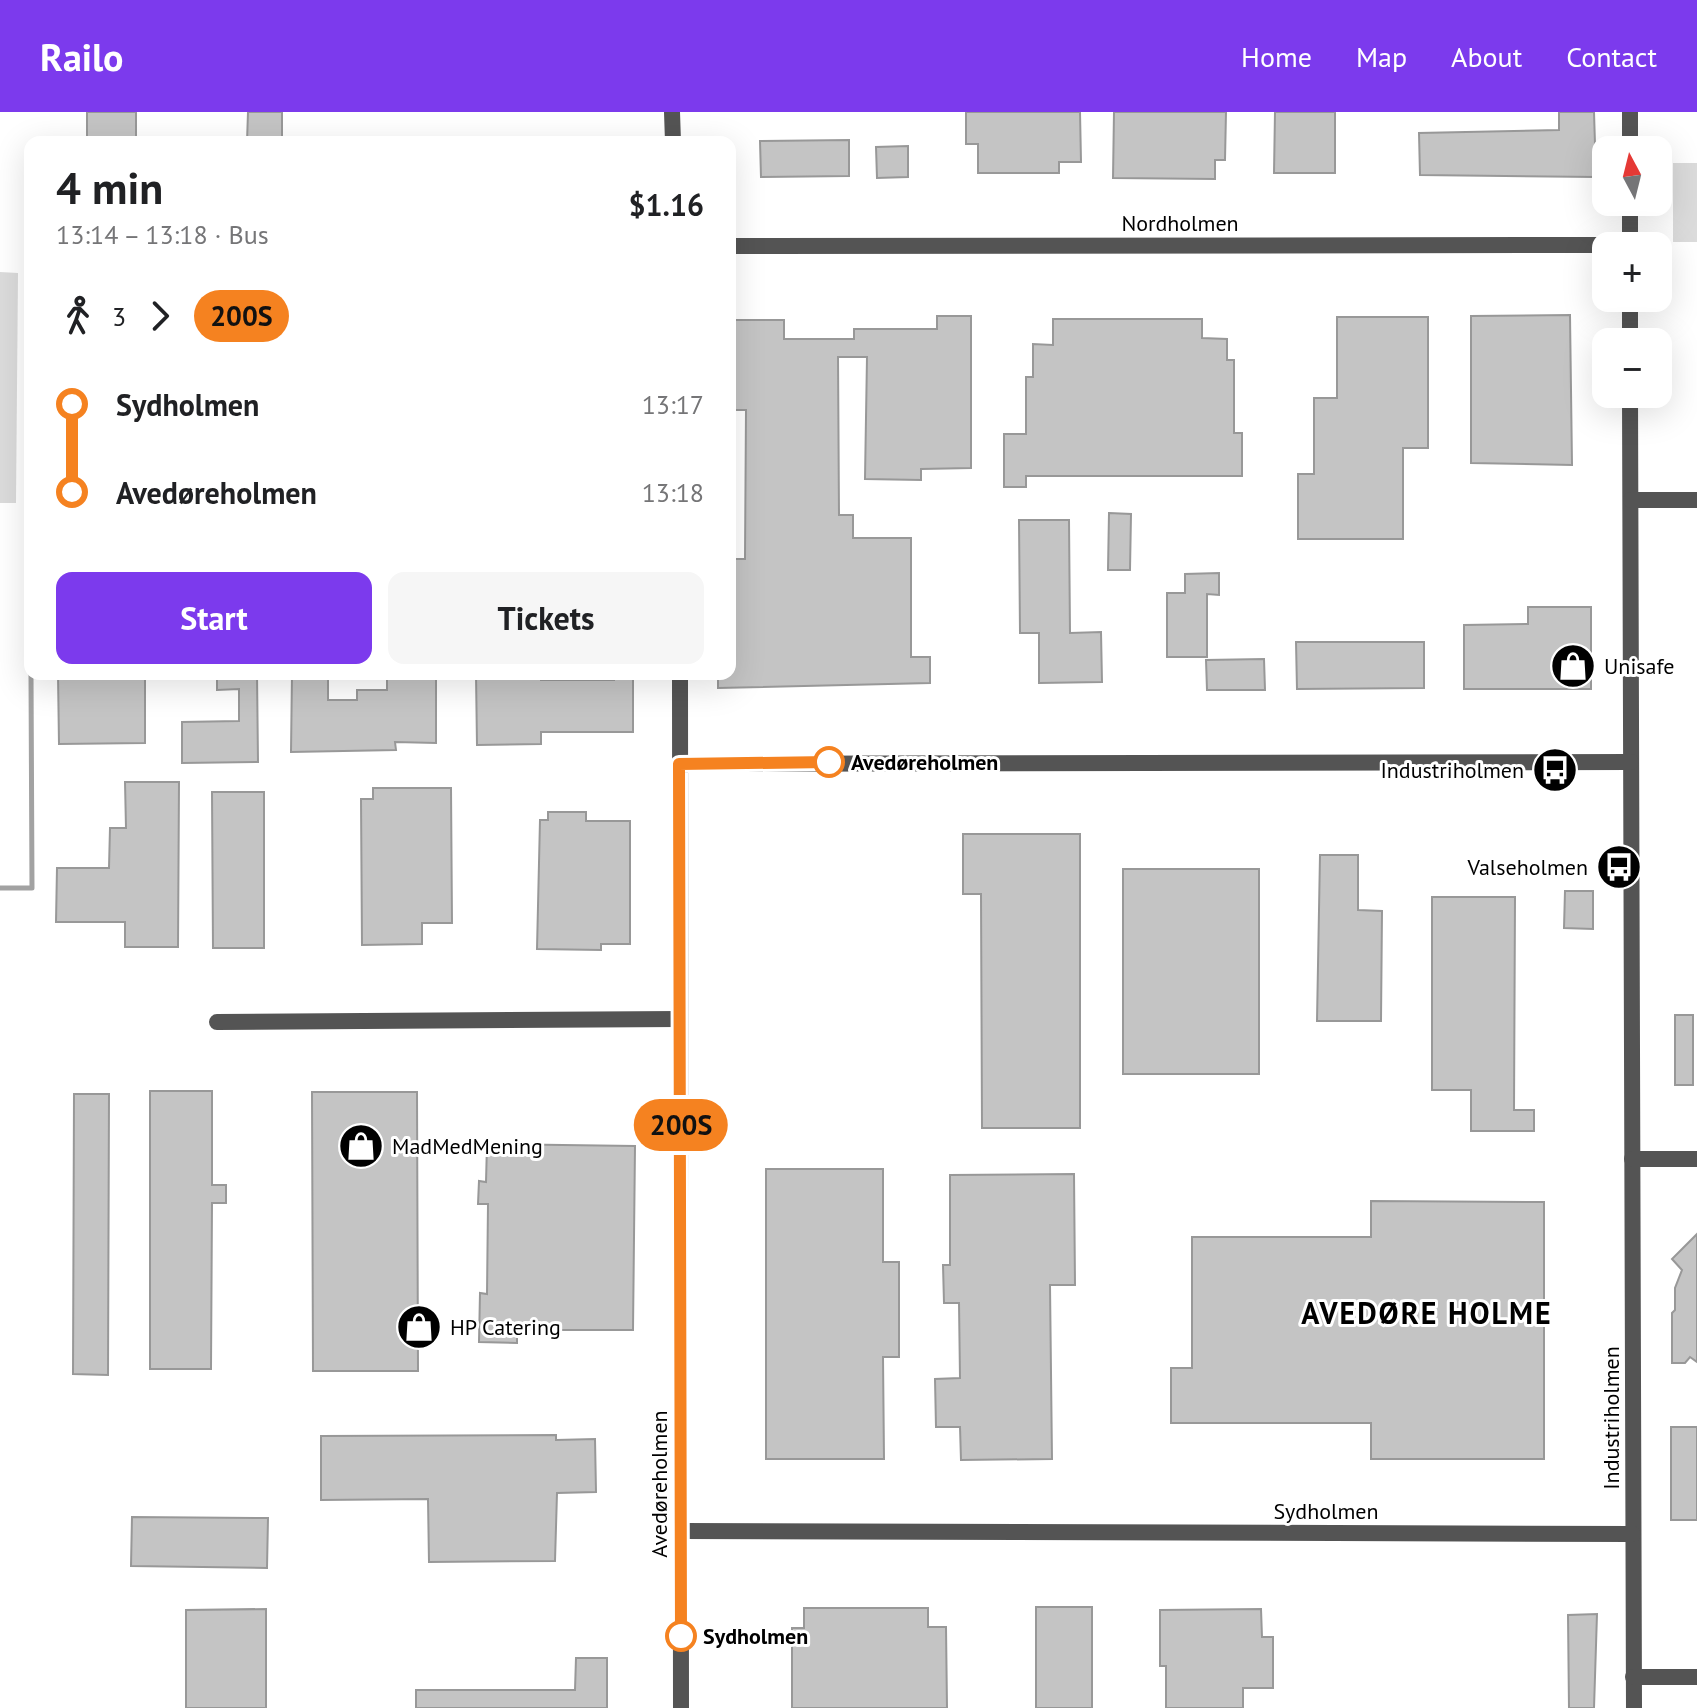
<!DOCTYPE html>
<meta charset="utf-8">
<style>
body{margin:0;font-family:"PT Sans",sans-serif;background:#f6f6f6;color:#202124;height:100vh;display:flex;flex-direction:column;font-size:30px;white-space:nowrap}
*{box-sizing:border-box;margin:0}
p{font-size:26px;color:#757577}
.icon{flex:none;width:44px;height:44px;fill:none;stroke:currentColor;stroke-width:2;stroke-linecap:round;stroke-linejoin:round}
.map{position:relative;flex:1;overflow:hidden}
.side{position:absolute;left:24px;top:24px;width:712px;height:544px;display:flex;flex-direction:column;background:#fff;border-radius:16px;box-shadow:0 8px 32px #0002}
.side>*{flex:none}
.badge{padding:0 16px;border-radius:26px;font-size:28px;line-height:52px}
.needle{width:52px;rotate:353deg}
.fabs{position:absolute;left:1592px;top:24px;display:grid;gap:16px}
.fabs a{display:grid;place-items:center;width:80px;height:80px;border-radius:16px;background:#fff;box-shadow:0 8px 32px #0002;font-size:40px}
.map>.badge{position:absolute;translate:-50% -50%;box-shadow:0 0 0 4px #fff}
.legs{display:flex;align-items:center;gap:12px;height:88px;padding:0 32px;font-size:26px}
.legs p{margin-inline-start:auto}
.overview{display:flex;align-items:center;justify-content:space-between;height:136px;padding:0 32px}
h1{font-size:44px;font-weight:700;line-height:60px}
.button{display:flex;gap:16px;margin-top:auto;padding:16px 32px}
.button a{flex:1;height:92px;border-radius:16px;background:#7c3aed;color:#fff;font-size:32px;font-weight:700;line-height:92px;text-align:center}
.button a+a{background:#f6f6f6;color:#202124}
ul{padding:0 32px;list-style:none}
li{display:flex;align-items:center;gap:28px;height:88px;font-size:30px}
li i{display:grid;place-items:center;width:12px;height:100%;margin:0 10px;background:currentColor}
li i::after{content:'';width:20px;height:20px;margin:-10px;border:6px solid;border-radius:50%;background:#fff}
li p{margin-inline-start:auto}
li:first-child i{background:linear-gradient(#0000 50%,currentColor 0)}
li:last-child i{background:linear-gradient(currentColor 50%,#0000 0)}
header{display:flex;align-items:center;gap:48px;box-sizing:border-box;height:112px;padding:0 40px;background:#7c3aed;color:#fff}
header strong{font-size:38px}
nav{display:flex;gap:44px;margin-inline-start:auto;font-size:28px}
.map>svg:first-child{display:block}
.green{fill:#dbdbdb}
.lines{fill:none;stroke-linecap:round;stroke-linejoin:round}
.stream{stroke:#a2a2a2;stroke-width:5}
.building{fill:#c4c4c4;stroke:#989898;stroke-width:2}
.street{stroke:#545454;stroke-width:16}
.line-1-casing{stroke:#fff;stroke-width:18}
.line-1{stroke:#f58220;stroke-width:12}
.stop-1-dot{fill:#fff;stroke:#f58220;stroke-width:4}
.labels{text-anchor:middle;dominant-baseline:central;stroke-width:6;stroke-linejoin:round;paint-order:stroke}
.street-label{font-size:22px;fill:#000;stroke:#fff}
.poi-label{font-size:22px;fill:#000;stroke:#fff;text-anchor:start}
.stop-label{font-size:22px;font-weight:bold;fill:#000;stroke:#fff;text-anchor:start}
.district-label{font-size:30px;font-weight:bold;letter-spacing:2px;fill:#000;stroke:#fff}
</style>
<header>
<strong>Railo</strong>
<nav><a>Home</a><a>Map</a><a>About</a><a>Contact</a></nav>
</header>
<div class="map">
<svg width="1697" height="1596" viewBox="0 0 1697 1596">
<rect width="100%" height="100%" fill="#fff"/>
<g class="green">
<rect x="1673" y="51" width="24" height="79"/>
<path d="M0,160L18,161L16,391H0Z"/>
</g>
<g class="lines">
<path class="stream" d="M0,776H32L31,562"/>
</g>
<g class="building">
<rect x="87" y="0" width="49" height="30"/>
<path d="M248,0H282V30H247Z"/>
<path d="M966,0H1080L1081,50H1059V61H978V32H966Z"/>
<path d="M1114,0H1226L1225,48H1215V67L1113,66Z"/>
<path d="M1275,0H1335V61H1274Z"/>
<path d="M1559,0H1594L1596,65L1420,63L1419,21L1559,18Z"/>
<path d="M849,28V64L761,65L760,29Z"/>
<path d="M908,34V65L877,66L876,35Z"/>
<path d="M1570,203L1572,353L1471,351V204Z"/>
<path d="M937,204H971V356L921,357V368L865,367L867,245H838L839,403H853V426H911V545H930V571L718,576V562H730V447H745L746,298H730V208H784V227H854V217H937Z"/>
<path d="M1337,205H1428V336H1403V427H1298V362H1314V286H1337Z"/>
<path d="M1053,207H1202V226L1227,227V248H1234V321H1242V364H1026V375H1004V322H1026V265H1033V232L1053,233Z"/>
<path d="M1109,401L1131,402L1130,458H1108Z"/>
<path d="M1019,408H1069L1070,521L1101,520L1102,570L1039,571V521H1020Z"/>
<path d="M1219,461V483L1207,482V545H1167V481H1185V462Z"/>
<path d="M1528,495H1591V577H1464V513L1528,512Z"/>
<path d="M1296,530H1424V576L1297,577Z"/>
<path d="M1264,547L1265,578H1207L1206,548Z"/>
<path d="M58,562H145V631L59,632Z"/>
<path d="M217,562H257L258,650L182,651V610L239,609V577L217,578Z"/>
<path d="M292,562H328V588H357V578H387V562H436V631L395,630L396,638L291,640Z"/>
<path d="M476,562H541V568H614V562H633V620H541V632L477,633Z"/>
<path d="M125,670H179L178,835H125V810H56L57,756H109L110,716H126Z"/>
<path d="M373,676H451L452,811H422V832L362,833L361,687H373Z"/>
<path d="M212,680H264V836H213Z"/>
<path d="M548,700H586V709H630V832H601V838L537,837L540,708H548Z"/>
<path d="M963,722H1080V1016H982L981,782H963Z"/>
<path d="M1320,743H1358V798L1382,799L1381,909H1317Z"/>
<rect x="1123" y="757" width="136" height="205"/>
<path d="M1565,779H1593V817L1564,816Z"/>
<path d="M1432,785H1515L1514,998H1534V1019H1471V978H1432Z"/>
<rect x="1675" y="903" width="18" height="70"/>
<path d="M150,979H212V1073H226V1091H212L211,1257H150Z"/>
<path d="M312,980H417L418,1259H313Z"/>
<path d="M74,982H109L108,1263L73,1262Z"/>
<path d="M487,1032L635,1034L633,1218H517V1231L479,1230L480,1181L487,1182L488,1092H478L479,1069L486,1070Z"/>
<path d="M766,1057H883V1150H899V1245H883L884,1347H766Z"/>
<path d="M1074,1062L1075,1173H1050L1052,1347L961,1348L960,1315H936L935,1267L960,1266L959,1191H944L943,1153H950V1063Z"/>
<path d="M1371,1089L1544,1090V1347H1371V1311H1171V1256H1192V1125H1371Z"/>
<path d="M1697,1122V1250L1690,1245L1685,1251H1672V1201L1675,1198V1176L1682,1158L1672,1147Z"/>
<rect x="1671" y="1315" width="26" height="93"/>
<path d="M556,1323V1328L595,1327L596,1380L557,1381L555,1449L429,1450L428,1387L321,1388V1324Z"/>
<path d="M132,1405L268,1406L267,1456L131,1454Z"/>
<rect x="1036" y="1495" width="56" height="101"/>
<path d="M804,1496H928V1515H946L947,1596H792V1516H804Z"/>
<path d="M266,1497V1596H186V1498Z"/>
<path d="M1261,1497L1262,1525H1273V1576H1243V1596H1166V1554H1160V1498Z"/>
<path d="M1597,1502L1594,1596H1569L1568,1503Z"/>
<path d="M576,1546H607V1596H416V1578H575Z"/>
</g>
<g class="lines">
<g class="street">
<path d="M672,0L673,30"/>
<path d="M1630,0V38"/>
<path d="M1630,90V134"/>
<path d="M730,134L1630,133"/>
<path d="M1630,186V230"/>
<path d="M1630,282L1634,1596"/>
<path d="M1631,388H1697"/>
<path d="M680,562L681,1596"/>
<path d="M679,652L1631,650"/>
<path d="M217,910L680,907"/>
<path d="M1632,1047H1697"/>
<path d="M682,1419L1633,1422"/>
<path d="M1633,1565H1697"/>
</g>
</g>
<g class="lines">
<g class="line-1-casing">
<path id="line-1" d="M681,1524L679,652L829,650"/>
</g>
<use href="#line-1" class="line-1"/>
</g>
<defs>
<g id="shop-disc" transform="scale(2.3)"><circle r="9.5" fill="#000" stroke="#fff"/><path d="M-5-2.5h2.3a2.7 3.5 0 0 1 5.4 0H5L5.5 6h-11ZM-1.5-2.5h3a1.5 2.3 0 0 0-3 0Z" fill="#fff"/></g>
<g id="bus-disc" transform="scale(2.3)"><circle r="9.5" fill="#000" stroke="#fff"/><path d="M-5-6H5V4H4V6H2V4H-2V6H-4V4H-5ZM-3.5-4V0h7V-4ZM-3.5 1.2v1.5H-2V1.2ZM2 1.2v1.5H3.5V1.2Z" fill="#fff"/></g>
</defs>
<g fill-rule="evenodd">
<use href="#shop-disc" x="1573" y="554"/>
<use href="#bus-disc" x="1555" y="658"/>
<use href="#bus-disc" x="1619" y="755"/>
<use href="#shop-disc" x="361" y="1034"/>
<use href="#shop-disc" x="419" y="1215"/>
</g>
<g class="stop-1-dot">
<circle cx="829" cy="650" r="14"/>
<circle cx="681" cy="1524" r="14"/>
</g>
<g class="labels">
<g class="street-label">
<text x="1180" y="111">Nordholmen</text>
<text transform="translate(1611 1306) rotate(-90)">Industriholmen</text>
<text transform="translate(659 1372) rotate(-90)">Avedøreholmen</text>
<text x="1326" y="1399">Sydholmen</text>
</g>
<g class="poi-label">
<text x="1604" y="554">Unisafe</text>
<text x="1524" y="658" text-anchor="end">Industriholmen</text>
<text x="1588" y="755" text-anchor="end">Valseholmen</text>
<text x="392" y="1034">MadMedMening</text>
<text x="450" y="1215">HP Catering</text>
</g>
<g class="stop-label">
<text x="851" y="650">Avedøreholmen</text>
<text x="703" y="1524">Sydholmen</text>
</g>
<g class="district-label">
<text x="1427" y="1200">AVEDØRE HOLME</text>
</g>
</g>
</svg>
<div class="fabs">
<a><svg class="needle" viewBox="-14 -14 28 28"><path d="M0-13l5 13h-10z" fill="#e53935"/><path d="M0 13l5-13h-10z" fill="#757577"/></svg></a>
<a>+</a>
<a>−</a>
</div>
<b class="badge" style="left:681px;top:1013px;background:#f58220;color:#111">200S</b>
<section class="side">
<div class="overview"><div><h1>4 min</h1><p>13:14 – 13:18 · Bus</p></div><b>$1.16</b></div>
<div class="legs"><svg class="icon" aria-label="walk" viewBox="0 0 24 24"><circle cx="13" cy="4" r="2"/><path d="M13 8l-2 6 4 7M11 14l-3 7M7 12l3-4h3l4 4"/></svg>3<svg class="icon" aria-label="forward" viewBox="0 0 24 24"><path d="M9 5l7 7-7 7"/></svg><b class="badge" style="background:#f58220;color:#111">200S</b></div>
<ul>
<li><i style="color:#f58220"></i><b>Sydholmen</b><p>13:17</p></li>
<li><i style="color:#f58220"></i><b>Avedøreholmen</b><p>13:18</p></li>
</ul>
<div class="button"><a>Start</a><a>Tickets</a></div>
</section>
</div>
